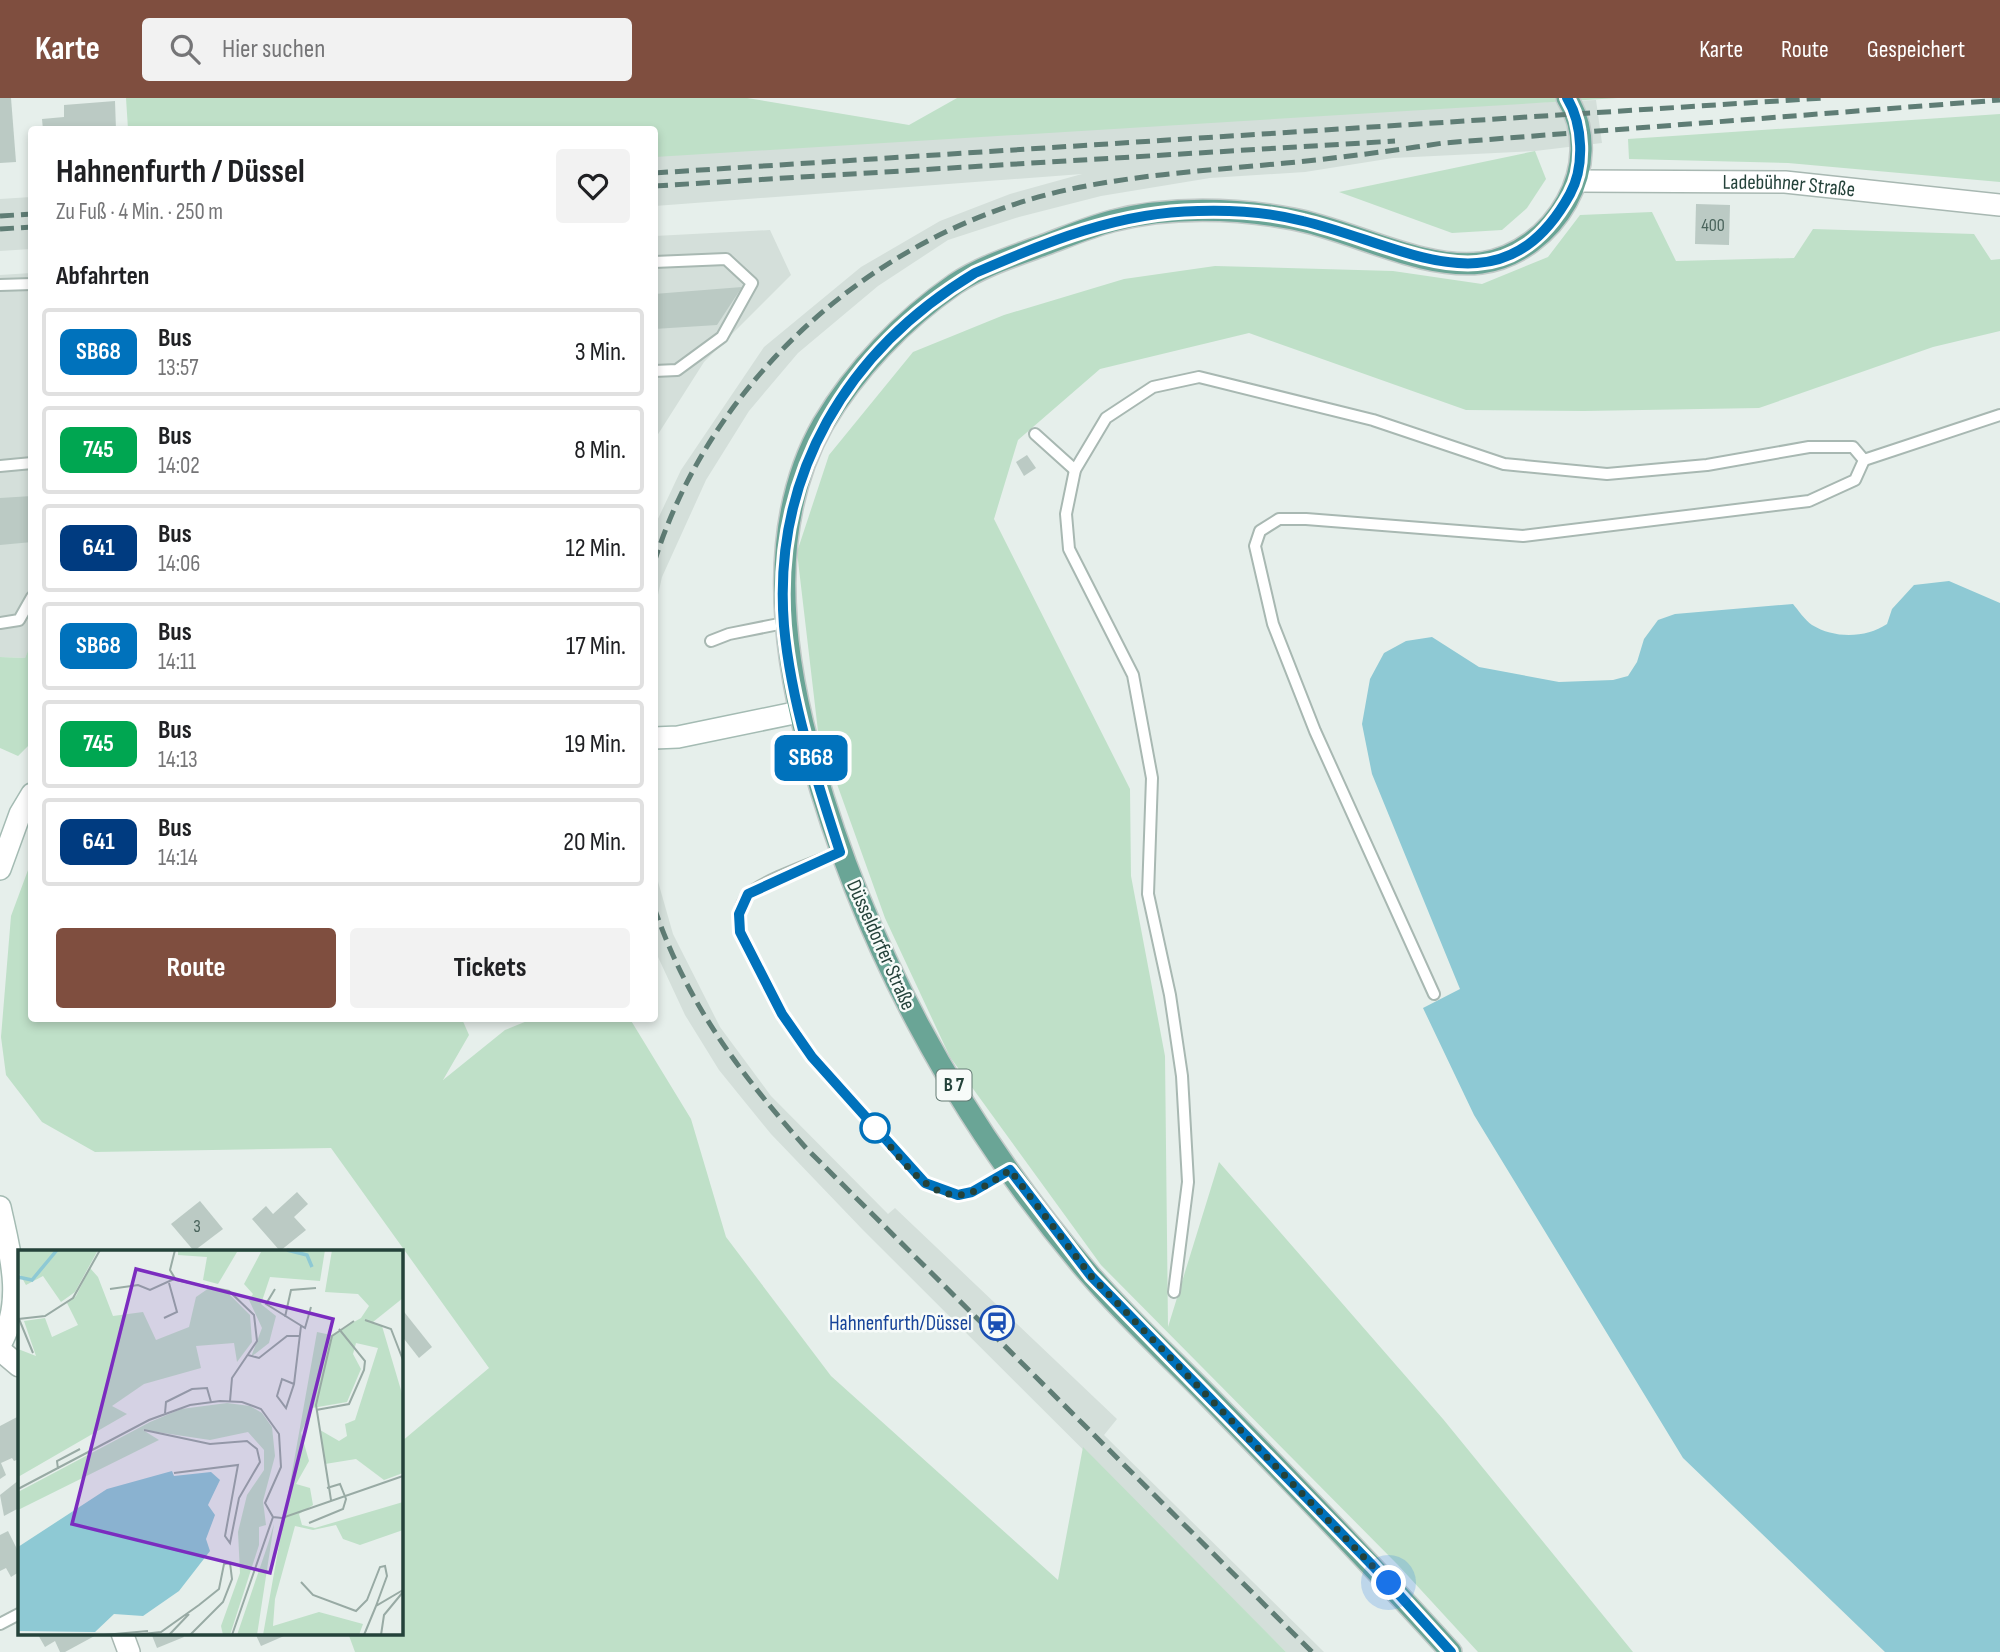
<!DOCTYPE html>
<html lang="de">
<meta charset="utf-8">
<style>
body{margin:0;font-family:"Sofia Sans Condensed",sans-serif;background:#f2f2f2;color:#202124;height:100vh;display:flex;flex-direction:column;font-size:26px;white-space:nowrap}
*{box-sizing:border-box;margin:0}
p{font-size:23px;color:#757577}
.icon{flex:none;width:38px;height:38px;fill:none;stroke:currentColor;stroke-width:2;stroke-linecap:round;stroke-linejoin:round}
.map{position:relative;flex:1;overflow:hidden}
.side{position:absolute;left:28px;top:28px;width:630px;height:896px;display:flex;flex-direction:column;background:#fff;border-radius:7px;box-shadow:0 4px 10px #0003}
.side>*{flex:none}
.badge{padding:0 14px;border-radius:10px;font-size:24px;line-height:46px}
.you{position:absolute;width:35px;height:35px;margin:-18px;border:5px solid #fff;border-radius:50%;background:#1a73e8;box-shadow:0 0 0 10px #1a73e833}
.map>.badge{position:absolute;translate:-50% -50%;box-shadow:0 0 0 4px #fff}
h2{padding:0 28px;font-size:26px;line-height:63px}
.round{display:grid;place-items:center;flex:none;width:74px;height:74px;border-radius:7px;background:#f2f2f2}
.overview{display:flex;align-items:center;justify-content:space-between;height:119px;padding:0 28px}
h1{font-size:33px;font-weight:700;line-height:52px}
.primary-button{display:flex;gap:14px;margin-top:auto;padding:14px 28px}
.primary-button a{flex:1;height:80px;border-radius:7px;background:#7f4e3f;color:#fff;font-size:28px;font-weight:700;line-height:80px;text-align:center}
.primary-button a+a{background:#f2f2f2;color:#202124}
ul{padding:0;list-style:none}
li{display:flex;align-items:center;gap:21px;height:88px;margin:0 14px 10px;padding:0 14px;border:4px solid #e0e0e0;border-radius:7px}
li div{flex:1}
li b{display:block;font-size:26px}
li em{font-style:normal}
li .badge{min-width:77px;font-weight:700;text-align:center}
header{display:flex;align-items:center;gap:42px;box-sizing:border-box;height:98px;padding:0 35px;background:#7f4e3f;color:#fff}
header strong{font-size:33px}
nav{display:flex;gap:38px;margin-inline-start:auto;font-size:24px}
.search{width:490px;height:63px;background:#f2f2f2;display:flex;align-items:center;gap:18px;box-sizing:border-box;padding:0 24px;border-radius:7px;color:#757577;font-size:26px}
.map>svg:first-child{display:block}
.built{fill:#d4dfda}
.green{fill:#bfe0c8}
.water{fill:#8ec9d4}
.building{fill:#bbcac4}
.lines{fill:none;stroke-linecap:round;stroke-linejoin:round}
.service-casing{stroke:#a8b8b2;stroke-width:14}
.minor-casing{stroke:#a8b8b2;stroke-width:24}
.secondary-casing{stroke:#a4bbb3;stroke-width:24}
.primary-casing{stroke:#c2cac8;stroke-width:24}
.service{stroke:#fff;stroke-width:10}
.minor{stroke:#fff;stroke-width:21}
.secondary{stroke:#fff;stroke-width:21}
.primary{stroke:#6aa596;stroke-width:21}
.rail{stroke:#5f7d75;stroke-width:5;stroke-dasharray:14 7;stroke-linecap:butt}
.line-casing{stroke:#fff;stroke-width:16}
.line{stroke:#0072bc;stroke-width:10}
.walk{stroke:#24423a;stroke-width:7;stroke-dasharray:0 12.6}
.stop-dot{fill:#fff;stroke:#0072bc;stroke-width:3.5}
.labels{text-anchor:middle;dominant-baseline:central;stroke-width:5;stroke-linejoin:round;paint-order:stroke}
.number-label{font-size:18px;fill:#4a645c}
.shield{fill:#f7fbf9;stroke:#637a73;stroke-width:2}
.shield-label{font-size:19px;font-weight:bold;fill:#24423a}
.street-label{font-size:21px;fill:#24423a;stroke:#f7fbf9}
.transit-label{font-size:21px;fill:#164399;stroke:#f7fbf9;text-anchor:end}
.inset-river{fill:none;stroke:#8ec9d4;stroke-width:3.5}
.inset-road{fill:none;stroke:#98aaa4;stroke-width:2}
.view{fill:#7b2cbf;fill-opacity:0.15;stroke:#7b2cbf;stroke-width:3.5}
.inset-edge{fill:none;stroke:#24423a;stroke-width:3.5}
</style>
<header>
<strong>Karte</strong>
<div class="search"><svg class="icon" aria-label="search" viewBox="0 0 24 24"><circle cx="10" cy="10" r="6"/><path d="M15 15l6 6"/></svg>Hier suchen</div>
<nav><a>Karte</a><a>Route</a><a>Gespeichert</a></nav>
</header>
<div class="map">
<svg width="2000" height="1554" viewBox="0 0 2000 1554">
<rect width="100%" height="100%" fill="#e6efeb"/>
<g class="built">
<path d="M1596,2L1602,45L1535,53L1393,60L1305,74L1210,80L1101,98L1019,119L948,142L878,188L798,255L749,313L706,382L662,479L655,510L656,425L681,372L764,249L861,169L940,123L1010,96L1082,76L655,108V53L1006,27Z"/>
<path d="M31,99V151L0,153V101Z"/>
<path d="M770,132L791,177L704,264L655,341V138Z"/>
<path d="M31,175L32,546L25,560L0,559V177Z"/>
<path d="M655,773L673,836L720,929L771,998L888,1116L895,1110L1117,1321L1104,1337L1324,1554H1286L863,1132L771,1036L719,972L685,917L658,859L654,849Z"/>
</g>
<g class="green">
<path d="M126,0H747L909,27L957,0H1618L655,59L654,32L128,31Z"/>
<path d="M2000,16V84L1788,65L1629,61L1628,41Z"/>
<path d="M1535,53L1546,81L1527,110L1502,132L1452,135L1339,94Z"/>
<path d="M1652,114L1676,163L1794,160L1813,131L1974,136L1991,162L2000,161V233L1933,249L1759,310L1584,313L1466,312L1249,235L1100,271L1018,342L994,421L1130,691L1131,778L1165,958L1168,1229L1219,1064L1443,1321L1633,1554H1478L1398,1467L1101,1167L950,959L885,820L818,633L797,454L829,357L913,254L1004,217L1124,181L1215,168L1393,173L1482,186L1548,159L1580,117Z"/>
<path d="M31,546V645L18,658L0,650V559L25,560Z"/>
<path d="M31,764L32,920L462,921L469,937L443,982L505,932L532,921H630L691,1021L726,1139L831,1278L1058,1482L1083,1349L1286,1554H355L348,1535H401V1344L489,1270L331,1050L95,1054L42,1024L6,977L1,939L11,818Z"/>
</g>
<path class="water" d="M1949,483L2000,505V1554H1885L1683,1360L1474,1017L1423,910L1460,891L1372,676L1362,626L1370,581L1384,555L1406,543L1432,539L1479,569L1559,584L1613,582L1628,578L1637,564L1644,541L1658,522L1675,516L1793,506C1798,512 1805,522 1812,527C1835,541 1866,540 1887,526L1892,511L1914,487Z"/>
<g class="building">
<path d="M0,0H11L16,64L0,65Z"/>
<path d="M115,3L116,32H43L42,21L64,19V7Z"/>
<path d="M1696,106L1730,107L1729,147L1695,146Z"/>
<path d="M742,189L717,227L654,231V196Z"/>
<path d="M1027,357L1036,370L1024,378L1016,364Z"/>
<path d="M32,398V444L0,447V400Z"/>
<path d="M297,1094L308,1106L294,1119L306,1132L280,1153L252,1121L266,1108L273,1116Z"/>
<path d="M200,1103L223,1131L194,1153L171,1126Z"/>
<path d="M401,1210L432,1249L419,1260L401,1237Z"/>
<path d="M19,1318V1361L14,1363L12,1360L1,1365L6,1377L0,1381V1328Z"/>
<path d="M19,1382V1410L4,1418L0,1397Z"/>
<path d="M8,1433L19,1455V1474L11,1479L6,1470L0,1473V1437Z"/>
<path d="M37,1535H100L65,1554H60L55,1543L45,1549Z"/>
<path d="M151,1535H182L184,1539L157,1550Z"/>
<path d="M255,1535H291L261,1548Z"/>
</g>
<g class="lines">
<g class="service-casing">
<g id="service">
<path d="M654,164L726,161L752,185L722,239L677,272L654,273"/>
<path d="M0,187L32,186"/>
<path d="M1035,336L1075,372"/>
<path d="M1864,362L2000,317"/>
<path d="M0,368L32,365"/>
<path d="M0,525L19,522L32,499"/>
<path d="M711,543L729,536L784,525"/>
<path d="M840,754C819,763 763,782 748,797C739,807 738,822 740,834L781,916L812,959L925,1085L958,1097L972,1094L1010,1072"/>
<path d="M1174,1194L1188,1084L1182,978L1170,897L1148,796L1152,680L1133,577L1069,451L1066,416L1075,372L1106,320L1153,289L1199,279L1373,322L1504,366L1607,376L1707,367L1809,349H1853L1864,362L1855,382L1809,403L1523,438L1306,421H1279L1260,433L1255,448L1273,526L1315,633L1434,896"/>
<path d="M0,1526L19,1516"/>
</g>
</g>
<g class="minor-casing">
<g id="minor">
<path id="s1" d="M1577,83L1785,84L2000,107"/>
<path d="M0,1252L19,1268"/>
<path d="M122,1535L129,1554"/>
</g>
</g>
<g class="secondary-casing">
<g id="secondary">
<path d="M654,640L678,639L799,614"/>
<path d="M0,771L20,716L32,696"/>
<path d="M0,1109C10,1155 25,1203 0,1247"/>
</g>
</g>
<g class="primary-casing">
<path id="primary" d="M1451,1554C1372,1467 1291,1383 1209,1299C1169,1258 1127,1220 1090,1177C958,1023 859,841 808,646C781,545 768,422 823,326C855,272 903,222 955,186C982,168 1014,158 1044,147C1066,139 1089,129 1112,123C1169,108 1236,110 1293,121C1352,132 1421,172 1481,165C1554,155 1608,66 1567,0"/>
</g>
<use href="#service" class="service"/>
<use href="#minor" class="minor"/>
<use href="#secondary" class="secondary"/>
<use href="#primary" class="primary"/>
<g class="rail">
<path d="M654,75L1824,0"/>
<path d="M654,88L1395,43"/>
<path d="M0,118L32,116"/>
<path d="M0,131L32,129"/>
<path d="M654,465C713,276 879,132 1071,91C1142,76 1214,72 1286,65C1339,60 1391,53 1443,45L2000,2"/>
<path d="M654,809C687,906 739,974 806,1050L1312,1554"/>
</g>
</g>
<g class="lines">
<g class="line-casing">
<path id="line" d="M1451,1554L1373,1468L1091,1178L1010,1072L972,1094L958,1097L925,1085L812,959L782,916L740,834L739,816L748,796L840,754C816,681 791,604 784,528C772,377 847,252 975,175C1046,144 1119,114 1198,113C1232,112 1269,114 1303,123C1404,147 1503,218 1570,96C1585,69 1583,26 1567,0"/>
</g>
<use href="#line" class="line"/>
<path class="walk" d="M875,1030C898,1056 931,1110 972,1094C985,1089 998,1080 1010,1072L1091,1178L1389,1485"/>
</g>
<defs>
<g id="station-ring" transform="scale(1.75)"><circle r="9.5" fill="#f7fbf9" stroke="#1a4fb4" stroke-width="1.5"/><path d="M-3-6H3Q5-6 5-4V2Q5 4 3 4L4.5 6H3L1.5 4h-3L-3 6H-4.5L-3 4Q-5 4-5 2V-4Q-5-6-3-6ZM-3.5-4v3h7v-3ZM-3.5 1v1.5H-2V1ZM2 1v1.5H3.5V1Z" fill="#1a4fb4"/></g>
</defs>
<g fill-rule="evenodd">
<use href="#station-ring" x="997" y="1225"/>
</g>
<circle class="stop-dot" cx="875" cy="1030" r="14"/>
<g class="labels">
<g class="number-label">
<text x="1713" y="127">400</text>
<text x="197" y="1128">3</text>
</g>
<rect class="shield" x="936.5" y="971.5" width="35" height="31" rx="5"/>
<g class="shield-label">
<text x="954" y="987">B 7</text>
</g>
<g class="street-label">
<text stroke="none"><textPath href="#s1" startOffset="212">Ladebühner Straße</textPath></text>
<text transform="translate(881 847) rotate(66)">Düsseldorfer Straße</text>
</g>
<g class="transit-label">
<text x="972" y="1225">Hahnenfurth/Düssel</text>
</g>
</g>
<g transform="translate(18 1152)">
<rect width="385" height="385" fill="#e6efeb"/>
<path d="M0,0H80L57,42L43,52L25,26L8,35L0,21ZM160,0H307L302,31L252,27L243,54L258,66L251,93L233,107L244,78L231,50L235,44L226,34L243,2H219L200,34L185,30L189,7L160,5ZM314,0H385V48L355,72L364,76L385,147V223L366,230L338,209L307,214L302,180L321,191L329,186L327,174L337,170L360,98L338,93L335,104L343,119L329,152L294,158L283,183L291,211L278,234L292,238L295,255L281,264L284,275L297,278L385,252V280L342,295L325,289L318,275L295,280L277,276L257,349L255,376L301,362L345,374L341,385H245L299,82L313,85L343,68L351,56L340,44L307,42ZM72,18L80,27L95,66L125,62L138,90L171,77L178,47L191,38L211,44L232,65L234,92L219,112L216,93L178,96L183,118L126,134L94,156L109,164L0,227V99L18,106L6,71L27,68L34,87L60,75L49,53L58,46ZM209,153L232,156L244,163L254,177L257,206L245,251L248,275L241,277V295L212,385H205L203,376L222,323L220,282L229,245L246,220V200L230,182L192,190L125,180L141,190L0,260V242L132,172L163,159ZM256,274L239,385H219L250,294Z" fill="#bfe0c8"/>
<path d="M154,221L156,226L193,222L202,230L190,255L197,265L188,289L192,301L161,341L125,366L96,364L77,382L0,381V297L89,239Z" fill="#8ec9d4"/>
<path class="inset-river" d="M269,0L289,5L294,17M0,27L14,30L39,0"/>
<path class="inset-road" d="M157,0L152,20L158,30L211,41L236,65L239,91L214,128L212,151M92,39L120,35L132,40L156,29M257,39L248,54L287,78L293,57M267,67L273,40L298,38M146,68L159,62L151,33M0,69L27,66L55,48L82,0M1,69L15,103M347,70L373,79L385,110M230,105L241,108L269,86H282M276,134L264,129L259,146L268,158L276,134L283,76M298,160L331,154L346,120L347,111L321,79M147,163L148,152L174,139L189,138L193,152M126,180L192,194L229,191L239,199L242,212L221,248L212,293L207,286L220,215L156,223M40,219L39,211L62,199M0,239L131,170L172,155L202,151L224,152L243,159L261,184L263,217L247,253L255,267L264,268L385,226M313,250L298,155L314,86L336,71M291,273L325,259L328,249L322,234L309,238M283,332L295,345L338,361L349,350L362,317L367,316L369,326L358,356M86,385L130,381M116,385L143,382L181,355L201,339L206,314L212,313L214,329L205,352L172,385M151,385L171,364M214,385L255,267M346,385L358,356L385,340M363,385L366,365L385,342"/>
<path class="view" d="M118,19L315,69L252,323L54,274Z"/>
<rect width="385" height="385" class="inset-edge"/>
</g>
</svg>
<div class="you" style="left:1389px;top:1485px"></div>
<b class="badge" style="left:811px;top:660px;background:#0072bc;color:#fff">SB68</b>
<section class="side">
<div class="overview"><div><h1>Hahnenfurth / Düssel</h1><p>Zu Fuß · 4 Min. · 250 m</p></div><a class="round"><svg class="icon" aria-label="heart" viewBox="0 0 24 24"><path d="M12 20l-8-8c-3-5 5-10 8-4 3-6 11-1 8 4z"/></svg></a></div>
<h2>Abfahrten</h2>
<ul>
<li><span class="badge" style="background:#0072bc;color:#fff">SB68</span><div><b>Bus</b><p>13:57</p></div><em>3 Min.</em></li>
<li><span class="badge" style="background:#00a651;color:#fff">745</span><div><b>Bus</b><p>14:02</p></div><em>8 Min.</em></li>
<li><span class="badge" style="background:#003b80;color:#fff">641</span><div><b>Bus</b><p>14:06</p></div><em>12 Min.</em></li>
<li><span class="badge" style="background:#0072bc;color:#fff">SB68</span><div><b>Bus</b><p>14:11</p></div><em>17 Min.</em></li>
<li><span class="badge" style="background:#00a651;color:#fff">745</span><div><b>Bus</b><p>14:13</p></div><em>19 Min.</em></li>
<li><span class="badge" style="background:#003b80;color:#fff">641</span><div><b>Bus</b><p>14:14</p></div><em>20 Min.</em></li>
</ul>
<div class="primary-button"><a>Route</a><a>Tickets</a></div>
</section>
</div>
